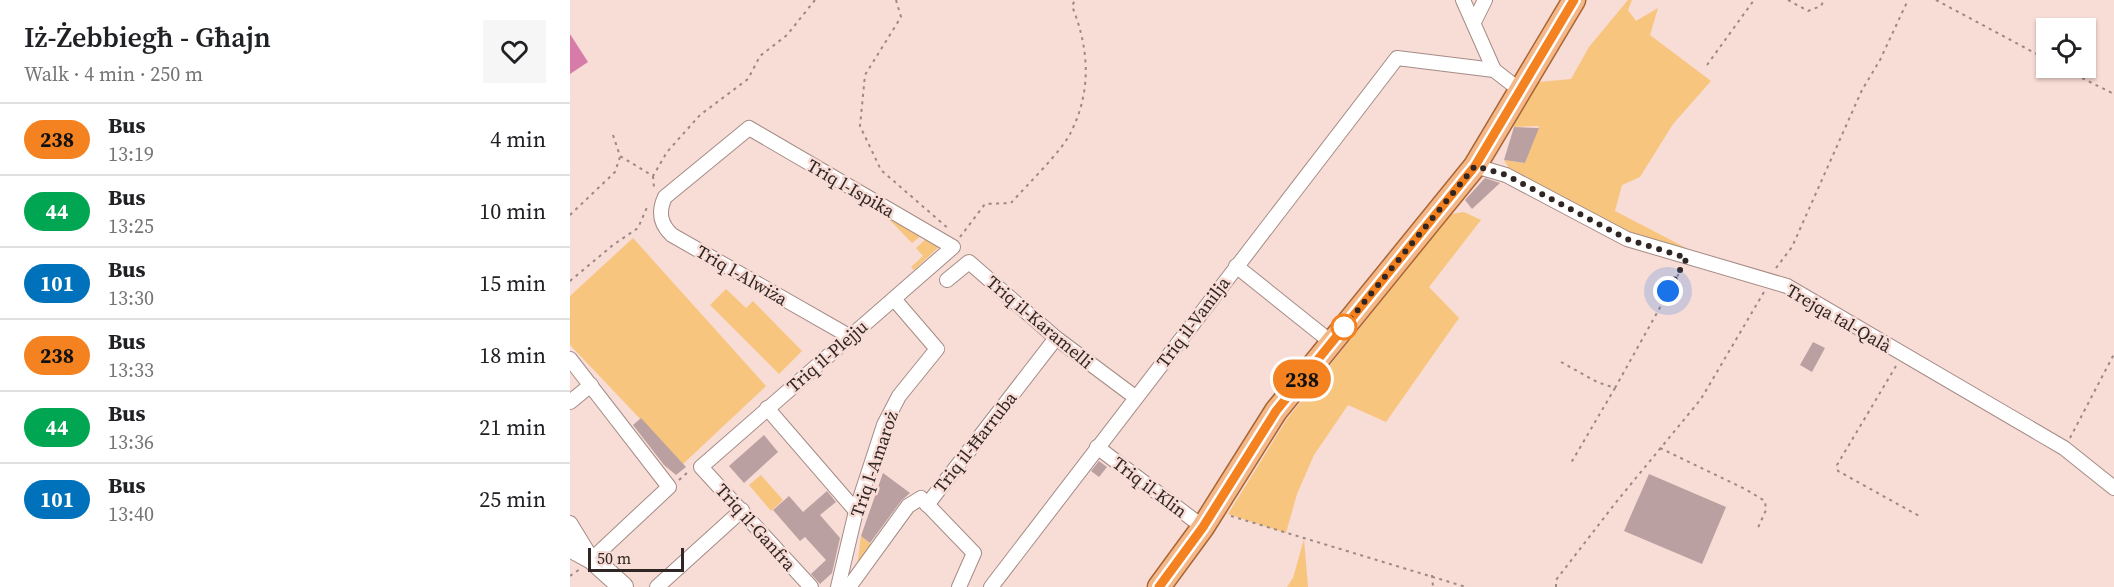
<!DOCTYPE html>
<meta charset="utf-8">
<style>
body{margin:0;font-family:"Source Serif 4",serif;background:#f6f6f6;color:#202124;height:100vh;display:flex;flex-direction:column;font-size:22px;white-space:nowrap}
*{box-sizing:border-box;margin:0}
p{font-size:20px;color:#757577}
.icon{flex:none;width:33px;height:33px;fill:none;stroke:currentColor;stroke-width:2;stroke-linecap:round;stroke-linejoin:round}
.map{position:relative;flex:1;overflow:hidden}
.sheet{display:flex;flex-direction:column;background:#fff;width:570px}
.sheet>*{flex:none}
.badge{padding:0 12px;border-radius:20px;font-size:21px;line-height:39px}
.tools{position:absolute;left:1466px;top:18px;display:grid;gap:12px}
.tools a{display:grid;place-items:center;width:60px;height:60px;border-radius:0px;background:#fff;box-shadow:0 2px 4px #0004;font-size:30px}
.scale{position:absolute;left:18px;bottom:15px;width:96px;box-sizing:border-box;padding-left:6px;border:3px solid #302624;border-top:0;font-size:16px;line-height:21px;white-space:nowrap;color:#302624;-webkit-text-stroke:4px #f8dcd6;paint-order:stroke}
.you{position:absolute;width:30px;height:30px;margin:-15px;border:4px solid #fff;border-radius:50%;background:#1a73e8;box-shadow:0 0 0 9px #1a73e833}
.map>.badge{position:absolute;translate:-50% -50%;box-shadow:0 0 0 3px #fff}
.round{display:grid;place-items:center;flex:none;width:63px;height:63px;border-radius:0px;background:#f6f6f6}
.head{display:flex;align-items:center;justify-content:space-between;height:102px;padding:0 24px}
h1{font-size:28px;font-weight:600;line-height:45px}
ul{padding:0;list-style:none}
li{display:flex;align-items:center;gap:18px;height:72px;padding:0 24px;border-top:2px solid #e0e0e0}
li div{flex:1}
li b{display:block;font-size:22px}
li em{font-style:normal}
li .badge{min-width:66px;font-weight:700;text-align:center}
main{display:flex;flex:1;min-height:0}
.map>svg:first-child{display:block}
.green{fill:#f7c57d}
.water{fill:#d77ca9}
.building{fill:#bba0a2}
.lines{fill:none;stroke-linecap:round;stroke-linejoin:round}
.street-casing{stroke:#a58b86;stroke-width:16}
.secondary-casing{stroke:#a58b86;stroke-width:22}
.primary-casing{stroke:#ab6531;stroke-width:25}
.path{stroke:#9c8884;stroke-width:2;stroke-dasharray:3 4.5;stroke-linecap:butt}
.street{stroke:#fff;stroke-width:14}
.secondary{stroke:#fff;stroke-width:20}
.primary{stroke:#f4b788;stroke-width:22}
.line-casing{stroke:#fff;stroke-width:14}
.line{stroke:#f58220;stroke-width:9}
.walk{stroke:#302624;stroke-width:6;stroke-dasharray:0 10.8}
.stop-dot{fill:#fff;stroke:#f58220;stroke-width:3}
.labels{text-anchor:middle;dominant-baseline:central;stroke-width:5;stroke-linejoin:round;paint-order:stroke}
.street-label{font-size:18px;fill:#302624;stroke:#f8dcd6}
</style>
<main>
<section class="sheet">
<div class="head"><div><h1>Iż-Żebbiegħ - Għajn</h1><p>Walk · 4 min · 250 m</p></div><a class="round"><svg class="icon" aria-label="heart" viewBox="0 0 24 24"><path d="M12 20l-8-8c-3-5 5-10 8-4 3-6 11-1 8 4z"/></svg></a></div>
<ul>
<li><span class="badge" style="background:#f58220;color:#111">238</span><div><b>Bus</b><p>13:19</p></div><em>4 min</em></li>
<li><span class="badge" style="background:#00a651;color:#fff">44</span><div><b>Bus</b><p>13:25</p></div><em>10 min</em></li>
<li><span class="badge" style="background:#0072bc;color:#fff">101</span><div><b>Bus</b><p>13:30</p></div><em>15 min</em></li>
<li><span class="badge" style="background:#f58220;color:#111">238</span><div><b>Bus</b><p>13:33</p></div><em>18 min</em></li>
<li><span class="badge" style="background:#00a651;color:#fff">44</span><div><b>Bus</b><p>13:36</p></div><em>21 min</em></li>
<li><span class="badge" style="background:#0072bc;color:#fff">101</span><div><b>Bus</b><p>13:40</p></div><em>25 min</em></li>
</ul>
</section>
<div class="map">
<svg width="1544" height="587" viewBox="0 0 1544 587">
<rect width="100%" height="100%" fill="#f8dcd6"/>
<g class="green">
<path d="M1058,0H1062L1058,10L1066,21L1088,8L1080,35L1141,81L1103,124L1070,177L1052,185L1045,211L1118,249L1075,239L1038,224L942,173L934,160L955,163L969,126L942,127L969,82L1001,79L1019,47Z"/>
<path d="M894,212L911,220L859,287L889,318L816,422L778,405L744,455L727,494L716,533L658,514L717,419L881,214Z"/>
<path d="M316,216L352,235L342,243Z"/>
<path d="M63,238L196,386L113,464L0,345V296Z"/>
<path d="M357,238L371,245L344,270L341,267L353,256L346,248Z"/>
<path d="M156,289L176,308L183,301L232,351L209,374L140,305Z"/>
<path d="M191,475L213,500L201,511L179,485Z"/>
<path d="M291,536L302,545L287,567Z"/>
<path d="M734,539L738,587H717L723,578Z"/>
</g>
<path class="water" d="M0,34L18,62L0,74Z"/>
<g class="building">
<path d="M944,127L969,128L955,163L934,160Z"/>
<path d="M915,178L930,183L902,209L895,200Z"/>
<path d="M1243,342L1255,348L1242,372L1230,365Z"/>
<path d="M71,418L116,467L106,475L94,465L63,425Z"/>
<path d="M194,435L208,452L174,483L159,466Z"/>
<path d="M529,461L537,467L529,477L521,471Z"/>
<path d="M313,473L340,493L331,501L300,543L291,536Z"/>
<path d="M1079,474L1156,507L1132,564L1054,531Z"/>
<path d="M257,491L266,502L250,515L270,538L262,573L250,584L241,574L256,560L235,537L230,541L203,510L219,496L233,512Z"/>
</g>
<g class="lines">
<g class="street-casing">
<g id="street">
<path d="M893,0L924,70"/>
<path d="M904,22L915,0"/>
<path d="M905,166L936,175L1057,239L1217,286L1494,448L1544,488"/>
<path d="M666,266L761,342"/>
<path d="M377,280L399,262L486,338L565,397"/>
<path d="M0,359L99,487L22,559L0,523"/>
<path d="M0,402L21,385"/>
<path d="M197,408L286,511"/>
<path d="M527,447L633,527"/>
<path d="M357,505L486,338"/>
<path d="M87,587L172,510"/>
<path d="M241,587L131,467L383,247L179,128L95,197C88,212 90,224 102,235L279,336"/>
<path d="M268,587L286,511L314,425L329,396L367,349L324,299"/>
<path d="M279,587L338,506L351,498L404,553L389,587"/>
<path d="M421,587L827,58L924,70L951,91"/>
</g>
</g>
<g class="secondary-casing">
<path id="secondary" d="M0,547L22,559L53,587"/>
</g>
<g class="primary-casing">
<path id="primary" d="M589,587L633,527L706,411L905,166L1004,0"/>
</g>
<g class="path">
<path d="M326,0L331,17L295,75L290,126L311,170L380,230"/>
<path d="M1218,0L1238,11L1251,6L1254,0"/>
<path d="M1366,0L1476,59"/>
<path d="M1137,65L1184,0"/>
<path d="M1492,68L1544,94"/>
<path d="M43,135L50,156L83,176L97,152L130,115L178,79L190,56L217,35L245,0"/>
<path d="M83,176L84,188"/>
<path d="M0,215L45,172L50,157"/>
<path d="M390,237L415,204L441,203C456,186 493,150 501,132C522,90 519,48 502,6L505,0"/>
<path d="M1206,268L1222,247L1292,90L1310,60L1338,0"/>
<path d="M0,281L43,245L68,228L78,205"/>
<path d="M991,362L1027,382L1045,388L1001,463"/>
<path d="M1326,366L1267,465L1268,471L1351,517"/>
<path d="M1045,388L1112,268"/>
<path d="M1500,438L1544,354"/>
<path d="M1090,448L1175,489L1195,501L1196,510L1187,530"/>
<path d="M109,480L118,472"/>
<path d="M661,516L896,587"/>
<path d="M862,575L863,587"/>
<path d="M0,576L10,569"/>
<path d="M986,587V580L1047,501L1131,399L1194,292"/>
</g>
<use href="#street" class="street"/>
<use href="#secondary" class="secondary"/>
<use href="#primary" class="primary"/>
</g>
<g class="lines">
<g class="line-casing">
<path id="line" d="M589,587L633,527L706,411L905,166L1004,0"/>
</g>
<use href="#line" class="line"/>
<path class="walk" d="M774,327L905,166L936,175L1057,239L1117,258L1098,291"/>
</g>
<circle class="stop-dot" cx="774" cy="327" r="12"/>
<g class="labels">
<g class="street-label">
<text transform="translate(281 188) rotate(30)">Triq l-Ispika</text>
<text transform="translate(172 275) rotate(30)">Triq l-Alwiża</text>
<text transform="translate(1269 318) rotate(30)">Trejqa tal-Qalà</text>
<text transform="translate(470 322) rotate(40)">Triq il-Karamelli</text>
<text transform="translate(623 322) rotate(-53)">Triq il-Vanilja</text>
<text transform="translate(257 356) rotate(-41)">Triq il-Plejju</text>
<text transform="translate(405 442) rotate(-52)">Triq il-Ħarruba</text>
<text transform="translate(304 464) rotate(-71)">Triq l-Amaroż</text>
<text transform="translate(580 487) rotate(37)">Triq il-Klin</text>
<text transform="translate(186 527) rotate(48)">Triq il-Ganfra</text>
</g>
</g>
</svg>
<div class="tools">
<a><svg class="icon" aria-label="locate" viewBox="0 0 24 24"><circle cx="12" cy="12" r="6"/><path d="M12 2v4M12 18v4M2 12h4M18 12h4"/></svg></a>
</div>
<div class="scale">50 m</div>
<div class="you" style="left:1098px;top:291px"></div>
<b class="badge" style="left:732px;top:379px;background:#f58220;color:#111">238</b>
</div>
</main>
